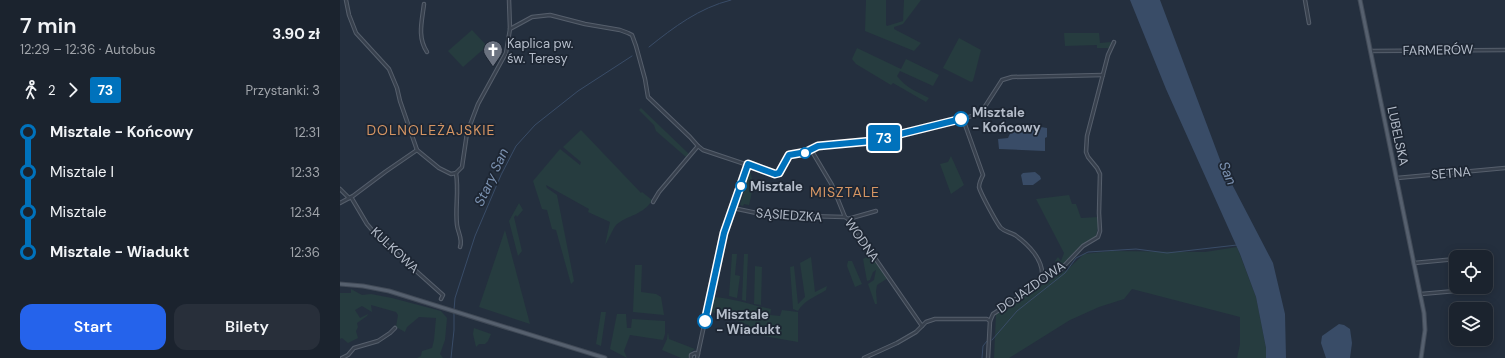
<!DOCTYPE html>
<html lang="pl">
<meta charset="utf-8">
<style>
body{margin:0;font-family:"DM Sans",sans-serif;background:#282f3a;color:#f1f3f6;height:100vh;display:flex;flex-direction:column;font-size:15px;white-space:nowrap}
*{box-sizing:border-box;margin:0}
p{font-size:13px;color:#a0a4aa}
.icon{flex:none;width:22px;height:22px;fill:none;stroke:currentColor;stroke-width:2;stroke-linecap:round;stroke-linejoin:round}
.map{position:relative;flex:1;overflow:hidden}
.drawer{display:flex;flex-direction:column;background:#1b232e;width:340px}
.drawer>*{flex:none}
.badge{padding:0 8px;border-radius:3px;font-size:14px;line-height:26px}
.controls{position:absolute;left:1109px;top:250px;display:grid;gap:8px}
.controls a{display:grid;place-items:center;width:44px;height:44px;border-radius:8px;background:#1b232e;box-shadow:0 2px 10px #0003,0 0 0 1px #39404a;font-size:20px}
.map>.badge{position:absolute;translate:-50% -50%;box-shadow:0 0 0 2px #fff}
.legs{display:flex;align-items:center;gap:6px;height:44px;padding:0 20px;font-size:13px}
.legs p{margin-inline-start:auto}
.summary{display:flex;align-items:center;justify-content:space-between;height:68px;padding:0 20px}
h1{font-size:22px;font-weight:600;line-height:30px}
.button{display:flex;gap:8px;margin-top:auto;padding:8px 20px}
.button a{flex:1;height:46px;border-radius:12px;background:#2563eb;color:#fff;font-size:16px;font-weight:600;line-height:46px;text-align:center}
.button a+a{background:#282f3a;color:#f1f3f6}
ul{padding:0 20px;list-style:none}
li{display:flex;align-items:center;gap:14px;height:40px;font-size:15px}
li i{display:grid;place-items:center;width:6px;height:100%;margin:0 5px;background:currentColor}
li i::after{content:'';width:10px;height:10px;margin:-5px;border:3px solid;border-radius:50%;background:#1b232e}
li p{margin-inline-start:auto}
li:first-child i{background:linear-gradient(#0000 50%,currentColor 0)}
li:last-child i{background:linear-gradient(currentColor 50%,#0000 0)}
main{display:flex;flex:1;min-height:0}
.map>svg:first-child{display:block}
.green{fill:#263c3f}
.water{fill:#394c67}
.lines{fill:none;stroke-linecap:round;stroke-linejoin:round}
.stream{stroke:#394c67;stroke-width:1}
.minor-casing{stroke:#565f6c;stroke-width:4.5}
.major-casing{stroke:#414a57;stroke-width:5}
.minor{stroke:#38414e;stroke-width:2.5}
.major{stroke:#56606e;stroke-width:3}
.line-1-casing{stroke:#fff;stroke-width:9}
.line-1{stroke:#0072bc;stroke-width:6}
.stop-1-dot{fill:#fff;stroke:#0072bc;stroke-width:2}
.labels{text-anchor:middle;dominant-baseline:central;stroke-width:3.5;stroke-linejoin:round;paint-order:stroke}
.poi-label{font-size:13px;fill:#b4bcc9;stroke:#1d2633;text-anchor:start}
.street-label{font-size:13px;fill:#b4bcc9;stroke:#1d2633}
.stop-label{font-size:13px;font-weight:bold;fill:#b4bcc9;stroke:#1d2633;text-anchor:start}
.neighbourhood-label{font-size:14px;letter-spacing:1px;fill:#d59563;stroke:#1d2633}
.water-label{font-size:14px;font-style:italic;fill:#7c92b1;stroke:#1d2633}
</style>
<main>
<section class="drawer">
<div class="summary"><div><h1>7 min</h1><p>12:29 – 12:36 · Autobus</p></div><b>3.90 zł</b></div>
<div class="legs"><svg class="icon" aria-label="walk" viewBox="0 0 24 24"><circle cx="13" cy="4" r="2"/><path d="M13 8l-2 6 4 7M11 14l-3 7M7 12l3-4h3l4 4"/></svg>2<svg class="icon" aria-label="forward" viewBox="0 0 24 24"><path d="M9 5l7 7-7 7"/></svg><b class="badge" style="background:#0072bc;color:#fff">73</b><p>Przystanki: 3</p></div>
<ul>
<li><i style="color:#0072bc"></i><b>Misztale - Końcowy</b><p>12:31</p></li>
<li><i style="color:#0072bc"></i><span>Misztale I</span><p>12:33</p></li>
<li><i style="color:#0072bc"></i><span>Misztale</span><p>12:34</p></li>
<li><i style="color:#0072bc"></i><b>Misztale - Wiadukt</b><p>12:36</p></li>
</ul>
<div class="button"><a>Start</a><a>Bilety</a></div>
</section>
<div class="map">
<svg width="1165" height="358" viewBox="0 0 1165 358">
<rect width="100%" height="100%" fill="#242f3e"/>
<g class="green">
<path d="M526,0H546V25L547,26L563,21L564,0H581L563,24L554,27V29L581,43L574,51L525,31Z"/>
<path d="M132,30L147,46L123,67L108,51Z"/>
<path d="M724,33H759L760,43L771,42L770,48H757V45L725,46Z"/>
<path d="M619,38L641,50L633,81L631,82L603,68Z"/>
<path d="M517,48L561,69L566,59L599,75L593,86L560,71L557,76C565,87 577,92 589,98L586,102L553,83L551,85L516,64L512,59Z"/>
<path d="M301,108L349,154L346,157L316,131L314,125L299,110Z"/>
<path d="M241,130L301,193L302,192L312,200C304,215 287,215 276,225C272,230 269,239 265,245L270,222L248,212L249,209L206,185L207,188L217,195L234,281L231,284L216,230L212,229L207,210L202,209L193,181L220,149L240,165L241,162L223,147Z"/>
<path d="M611,156L624,185L611,194L600,164L608,162Z"/>
<path d="M409,170C415,181 412,194 409,205L404,204L403,206L400,205L405,189H406L403,188Z"/>
<path d="M729,195L732,204H736L741,218L758,217V227L756,236L739,247L720,269L715,261L718,257L721,261L724,253L696,199Z"/>
<path d="M179,203L183,210L177,217L176,215L174,217L182,251L178,256L169,221Z"/>
<path d="M165,230L190,324L139,307Z"/>
<path d="M897,247L916,297L926,348V358H897L900,344V317L792,289L784,299L759,307L730,320L669,358H654L656,314L728,269L744,254L771,251L865,252Z"/>
<path d="M392,254H397L395,275L400,276L397,298L389,296Z"/>
<path d="M404,254H408L406,301L402,300Z"/>
<path d="M530,255L548,278L537,285L536,291L537,304H535L528,284L534,280L536,270L533,272L530,280L527,281L523,259Z"/>
<path d="M471,257L475,292L487,286L486,290C477,296 464,300 458,311L453,309L450,267L454,266L458,304L465,297L460,263Z"/>
<path d="M508,261H512L522,284L515,287L507,266Z"/>
<path d="M295,265H302L301,292L316,294L321,297L324,315L293,312Z"/>
<path d="M415,266L422,267L421,305L414,304Z"/>
<path d="M11,289L22,295L31,294L52,298L101,311L107,318L105,340L100,354L103,358H77L81,356L82,351L92,348L94,340L96,318L79,317L67,327L65,332L56,327L58,315L56,312L31,305L32,312L22,306L15,310L20,318L28,314L27,316L17,323L18,327L16,331L18,338L8,343L2,338L0,339V293H11Z"/>
<path d="M373,297C393,298 411,305 431,309L430,315L440,316L442,310L458,312V342L407,333L409,325L369,311Z"/>
<path d="M261,312H266L261,346L256,344Z"/>
<path d="M277,314H286L287,328H291L292,319L325,321V334L323,340L290,335L284,351L287,358L270,349Z"/>
<path d="M134,328L151,334L148,341L145,344H139L136,347L133,334Z"/>
<path d="M328,332L329,339L355,349L352,351L348,358H341L322,350L327,339Z"/>
</g>
<g class="water">
<path d="M790,0H820L882,165L933,263L945,314L946,358H926V348L916,297L900,254L826,89Z"/>
<path d="M688,125L707,128V137L705,138V151L659,149L658,139L668,138L673,127Z"/>
<path d="M695,172L700,176L701,179L693,185H683L681,175L683,173Z"/>
<path d="M999,324L1004,325L1010,329L1012,343L1010,358H986L981,343L982,336Z"/>
</g>
<g class="lines">
<g class="stream">
<path d="M309,47C334,27 359,8 391,0"/>
<path d="M114,310L115,298L135,236L161,175L176,146L195,125L238,91L292,56"/>
<path d="M652,340L677,311L725,273L736,258L748,252L796,249L827,253L897,245"/>
<path d="M111,358L114,330V313"/>
<path d="M642,358L643,346L647,341"/>
</g>
<g class="minor-casing">
<g id="minor">
<path d="M6,0L9,15L16,33L49,69L57,88L60,101L77,150L99,168L111,174L116,173L122,167L127,133L138,104L166,53L170,29L169,0"/>
<path d="M965,0L969,23"/>
<path d="M84,4C82,21 77,37 87,52"/>
<path d="M170,29L192,17L210,15L245,24L280,30L288,33L292,35L296,46L305,79L308,97L350,137L358,146L363,150L435,174L439,173L449,155L466,153L477,146L531,141L623,119L637,114L644,108L662,80L672,77L763,75"/>
<path d="M1031,51L1165,50"/>
<path d="M623,119L643,175C641,179 639,183 639,187C640,192 657,224 661,228C665,232 670,232 675,235C688,244 704,260 702,277"/>
<path d="M469,150L473,153L492,185L505,217L508,219L582,326"/>
<path d="M116,173C119,191 115,208 117,225C118,233 123,239 120,247"/>
<path d="M1057,178L1165,168"/>
<path d="M0,189L9,198"/>
<path d="M11,197L27,224L38,237L103,295L101,299"/>
<path d="M313,202L319,192L358,146"/>
<path d="M0,203L13,196L45,172L77,150"/>
<path d="M393,208L426,215L505,217"/>
<path d="M508,219L536,211"/>
<path d="M1074,263L1116,259"/>
<path d="M1081,294L1127,290"/>
<path d="M2,358L8,355L14,348L38,341L50,333L55,328"/>
<path d="M351,358V355L355,353L358,354"/>
<path d="M357,358L384,233L408,164"/>
<path d="M524,358L557,343L576,332L586,322L595,319H647L650,321L653,314L685,293L704,277L721,269L743,246L758,237L760,231L759,213L760,174L757,168L748,157L746,152L747,136L768,55L774,42"/>
<path d="M648,358L650,321"/>
</g>
</g>
<g class="major-casing">
<g id="major">
<path d="M1020,0L1084,313L1085,330L1081,358"/>
<path d="M0,284L23,286L49,291L265,358"/>
</g>
</g>
<use href="#minor" class="minor"/>
<use href="#major" class="major"/>
</g>
<g class="lines">
<g class="line-1-casing">
<path id="line-1" d="M365,321L384,233L408,164L435,174L439,173L449,155L466,152L478,146L532,141L621,119"/>
</g>
<use href="#line-1" class="line-1"/>
</g>
<defs>
<g id="church-pin" transform="scale(1)"><path d="M0 17L-7.5 6A9.5 9.5 0 1 1 7.5 6Z" fill="#6b7280" stroke="#1d2633"/><path d="M-1.2-6h2.4v3.5h3.3v2.4h-3.3V6h-2.4V-.1h-3.3v-2.4h3.3Z" fill="#fff"/></g>
</defs>
<g fill-rule="evenodd">
<use href="#church-pin" x="153" y="50"/>
</g>
<g class="stop-1-dot">
<circle cx="621" cy="119" r="7"/>
<circle cx="465" cy="153" r="5"/>
<circle cx="401" cy="186" r="5"/>
<circle cx="365" cy="321" r="7"/>
</g>
<g class="labels">
<g class="poi-label">
<text x="167" y="43">Kaplica pw.<tspan x="167" dy="15">św. Teresy</tspan></text>
</g>
<g class="street-label">
<text transform="translate(1098 50) rotate(-1)">FARMERÓW</text>
<text transform="translate(1058 136) rotate(78)">LUBELSKA</text>
<text transform="translate(1111 173) rotate(-5)">SETNA</text>
<text transform="translate(449 215) rotate(4)">SĄSIEDZKA</text>
<text transform="translate(522 240) rotate(55)">WODNA</text>
<text transform="translate(55 250) rotate(43)">KULKOWA</text>
<text transform="translate(691 287) rotate(-35)">DOJAZDOWA</text>
</g>
<g class="stop-label">
<text x="632" y="112">Misztale<tspan x="632" dy="15">- Końcowy</tspan></text>
<text x="410" y="186">Misztale</text>
<text x="376" y="314">Misztale<tspan x="376" dy="15">- Wiadukt</tspan></text>
</g>
<g class="neighbourhood-label">
<text x="91" y="130">DOLNOLEŻAJSKIE</text>
<text x="505" y="192">MISZTALE</text>
</g>
<g class="water-label">
<text transform="translate(888 173) rotate(67)">San</text>
<text transform="translate(151 177) rotate(-65)">Stary San</text>
</g>
</g>
</svg>
<div class="controls">
<a><svg class="icon" aria-label="locate" viewBox="0 0 24 24"><circle cx="12" cy="12" r="6"/><path d="M12 2v4M12 18v4M2 12h4M18 12h4"/></svg></a>
<a><svg class="icon" aria-label="layers" viewBox="0 0 24 24"><path d="M12 4l9 5-9 5-9-5zM3 14l9 5 9-5"/></svg></a>
</div>
<b class="badge" style="left:544px;top:138px;background:#0072bc;color:#fff">73</b>
</div>
</main>
